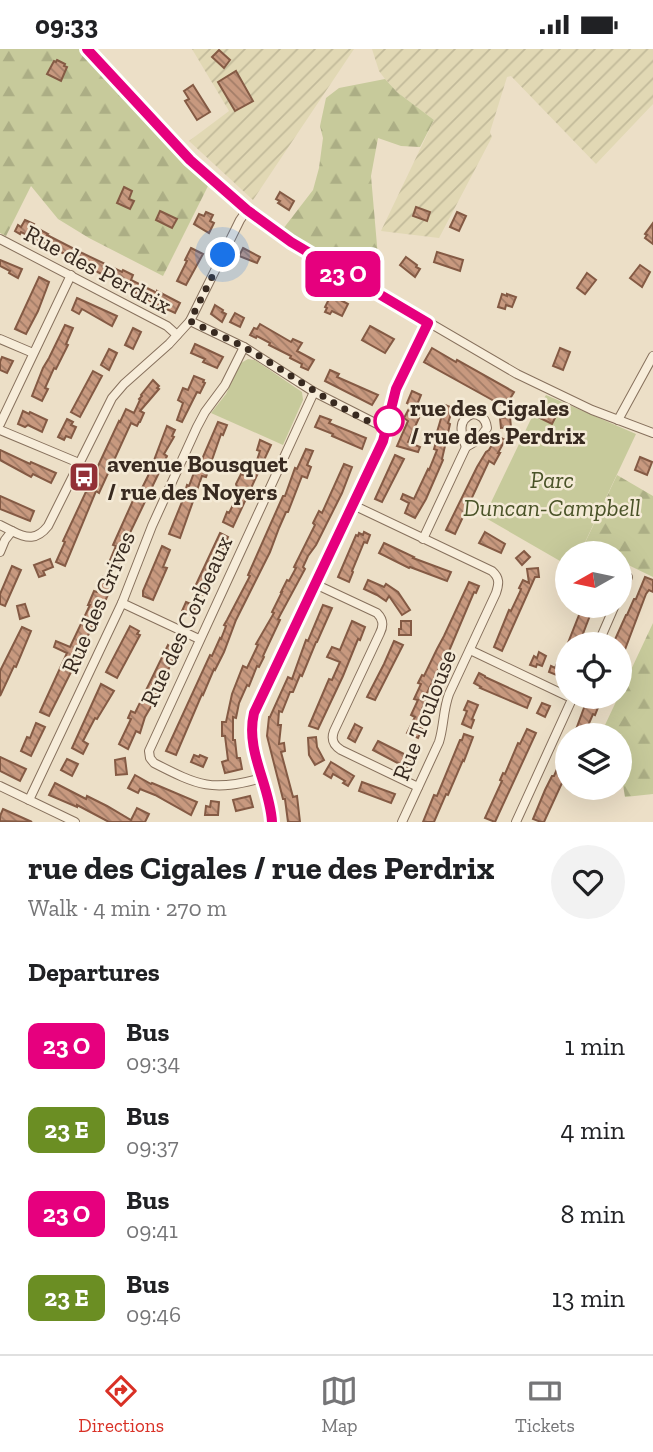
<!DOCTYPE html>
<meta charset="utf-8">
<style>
body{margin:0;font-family:"Zilla Slab",serif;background:#f2f2f2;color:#202124;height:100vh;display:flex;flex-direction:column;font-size:26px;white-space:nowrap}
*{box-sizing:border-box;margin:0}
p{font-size:23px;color:#757577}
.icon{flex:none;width:38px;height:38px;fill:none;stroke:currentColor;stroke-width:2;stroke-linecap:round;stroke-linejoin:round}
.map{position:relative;height:773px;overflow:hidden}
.panel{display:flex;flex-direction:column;background:#fff;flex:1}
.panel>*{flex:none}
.badge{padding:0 14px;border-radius:10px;font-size:24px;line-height:46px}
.needle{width:46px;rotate:261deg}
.controls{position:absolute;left:555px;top:492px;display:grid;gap:14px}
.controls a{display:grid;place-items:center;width:77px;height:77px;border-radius:50%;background:#fff;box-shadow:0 7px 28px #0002;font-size:35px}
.you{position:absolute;width:35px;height:35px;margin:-18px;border:5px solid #fff;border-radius:50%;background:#1a73e8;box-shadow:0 0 0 10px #1a73e833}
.map>.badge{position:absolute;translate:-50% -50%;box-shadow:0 0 0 4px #fff}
h2{padding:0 28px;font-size:26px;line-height:63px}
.round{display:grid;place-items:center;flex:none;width:74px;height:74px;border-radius:37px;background:#f2f2f2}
.head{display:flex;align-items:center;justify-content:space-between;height:119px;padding:0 28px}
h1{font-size:33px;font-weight:700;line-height:52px}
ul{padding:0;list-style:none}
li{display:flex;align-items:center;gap:21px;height:84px;padding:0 28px}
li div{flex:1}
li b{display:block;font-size:26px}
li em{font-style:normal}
li .badge{min-width:77px;font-weight:700;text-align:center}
.status{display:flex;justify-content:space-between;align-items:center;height:49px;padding:0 35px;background:#fff;direction:ltr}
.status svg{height:19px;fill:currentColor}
.dock{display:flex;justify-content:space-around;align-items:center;height:98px;border-top:2px solid #e0e0e0;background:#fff;font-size:19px;color:#757577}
.dock a{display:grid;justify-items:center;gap:4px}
.dock .active{color:#d93025}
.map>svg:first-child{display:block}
.farmland{fill:url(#farmland-furrows)}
.forest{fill:url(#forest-firs)}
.green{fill:#c7ca9b}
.building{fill:url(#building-back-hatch);stroke:#845a44;stroke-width:2}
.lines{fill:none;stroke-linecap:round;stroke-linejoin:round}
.minor-casing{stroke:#87715d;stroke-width:10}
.minor{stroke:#f7edda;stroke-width:8}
.line-casing{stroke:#fff;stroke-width:16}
.line{stroke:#e6007e;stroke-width:10}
.walk{stroke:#382a20;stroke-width:7;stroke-dasharray:0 12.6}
.stop-dot{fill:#fff;stroke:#e6007e;stroke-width:3.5}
.labels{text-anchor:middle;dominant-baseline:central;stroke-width:5;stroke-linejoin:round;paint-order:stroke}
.street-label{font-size:24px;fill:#382a20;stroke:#f4ead6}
.stop-label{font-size:24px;font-weight:bold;fill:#382a20;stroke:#f4ead6;text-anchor:start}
.poi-label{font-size:24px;font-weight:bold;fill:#382a20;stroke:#f4ead6;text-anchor:start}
.park-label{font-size:24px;font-style:italic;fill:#4a5328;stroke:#f4ead6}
</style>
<div class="status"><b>09:33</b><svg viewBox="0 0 49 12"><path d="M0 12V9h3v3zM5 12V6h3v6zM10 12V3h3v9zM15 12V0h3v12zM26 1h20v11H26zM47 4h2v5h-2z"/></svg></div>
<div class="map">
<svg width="653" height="773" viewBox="0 0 653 773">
<defs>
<pattern id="farmland-furrows" width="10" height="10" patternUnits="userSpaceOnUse" patternTransform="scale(1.75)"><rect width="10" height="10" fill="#e1d8b4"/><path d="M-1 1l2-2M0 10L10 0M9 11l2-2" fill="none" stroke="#c2ba9a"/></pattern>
<pattern id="forest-firs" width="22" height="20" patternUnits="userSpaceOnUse" patternTransform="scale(1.75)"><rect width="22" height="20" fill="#c7ca9b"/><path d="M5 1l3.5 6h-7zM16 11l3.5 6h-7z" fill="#acae85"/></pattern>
<pattern id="building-back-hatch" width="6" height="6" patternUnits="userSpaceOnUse" patternTransform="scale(1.75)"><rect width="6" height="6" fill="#c8997f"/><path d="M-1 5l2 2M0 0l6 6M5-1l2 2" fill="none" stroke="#a37d68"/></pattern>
</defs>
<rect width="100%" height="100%" fill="#ecdfc7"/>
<g class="farmland">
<path d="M192,0H354L253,151L189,92L229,62Z"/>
<path d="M372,0H653V55L596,115L511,27L507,28L490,83L492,88L439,189L381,182L434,71L397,43L385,30L379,22Z"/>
</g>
<g class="forest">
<path d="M0,0H79L198,128L208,137L163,227L89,189L58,170L31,137L6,187L0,184Z"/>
<path d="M385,30L397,43L434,71L420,98L401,97L378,89L371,127L378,208L362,228L315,201L283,180L313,141L319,119L323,89L320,77L326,49L339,39Z"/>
<path d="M617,426L653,447V528L620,512V504H601L584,496Z"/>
<path d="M653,574V745L625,748L620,718V686H604L605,676Z"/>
</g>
<g class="green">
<path d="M248,310L255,311L302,343L303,351L283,396L211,364L226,345L241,314Z"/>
<path d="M546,346L636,385L580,504H567V516L484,468L530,372Z"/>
</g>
<g class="building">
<path d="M219,1L230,11L224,19L212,8Z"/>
<path d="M57,11L65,15L64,17L67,18L61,32L47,25L54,12L56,13Z"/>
<path d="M236,22L253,52L235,62L218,33Z"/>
<path d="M193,36L210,63L197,71L185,52L189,50L184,42Z"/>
<path d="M124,138L132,142L129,150L134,152L130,160L117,154Z"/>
<path d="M280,143L294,152L289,161L278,154L280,152L276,150Z"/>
<path d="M416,158L430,163L427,172L413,167Z"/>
<path d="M160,162L177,170L172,179L156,171Z"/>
<path d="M206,163L213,166L210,172L214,174L209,184L194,175L199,165L204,167Z"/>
<path d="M457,163L466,167L459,182L450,178Z"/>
<path d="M25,171L34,175L33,177L48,185L47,186L82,204L122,223L123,221L133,226L131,231L157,244V242L180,254L175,264L149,252V250L132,242L133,240L83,216V215L65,205L54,200L53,202L47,200L49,196L21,183L20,185L15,182L18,176L21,178Z"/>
<path d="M653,174V195L645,189L647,186L645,185Z"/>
<path d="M191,199L203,205L186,236L177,232L187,212L185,211Z"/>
<path d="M243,199L260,208L257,214L239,207Z"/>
<path d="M437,203L463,211L460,222L434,213Z"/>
<path d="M406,208L417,216L416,218L420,220L415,228L400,216Z"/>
<path d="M0,211L22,220L18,229L9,224L10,222L0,217Z"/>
<path d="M640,216L650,223L642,238L630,229Z"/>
<path d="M587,224L596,231L585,245L577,239Z"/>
<path d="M39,228L49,233L38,262L26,285L15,280Z"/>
<path d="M502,245L507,247V245L516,248L512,258L506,256L505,260L498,258Z"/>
<path d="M331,246L348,255L342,267L332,262L330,265L325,263L327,259L325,258Z"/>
<path d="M77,249L117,267L112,277L82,260L79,265L72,261Z"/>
<path d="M215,256L223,261L222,263L226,265L222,273L211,265Z"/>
<path d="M235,264L244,269L240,278L230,273Z"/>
<path d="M260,275L291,293L293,290L302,294L297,302L314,311L308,321L301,318L302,315L290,309L291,307L269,296L270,294L257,287L256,289L250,286L254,279L257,280Z"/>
<path d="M65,276L73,279L66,295L68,296L56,320L54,319L45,339L48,340L42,352L32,347L43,319L49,309Z"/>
<path d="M370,277L394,290L385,304L362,291Z"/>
<path d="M133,279L141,283L133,300L125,296Z"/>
<path d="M195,295L223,308L217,319L203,313L205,310L191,304Z"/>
<path d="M432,299L456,313L457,311L514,343L505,358L424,313Z"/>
<path d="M560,299L570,303L563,321L553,317Z"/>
<path d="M109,300L117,304L109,321L101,316Z"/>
<path d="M2,308L13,312L7,324L0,321V313Z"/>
<path d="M330,321L339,325L337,328L378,346L372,356L325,332Z"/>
<path d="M93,322L102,327L80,368L71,363Z"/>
<path d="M194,327L204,331L203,333L205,334L200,344L197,343L182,373L177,371L183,354L178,351L183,339L188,341Z"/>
<path d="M153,331L159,337L157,339L159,340L140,362L144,364L140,373H139L137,377L131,374L99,444L96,442L65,517L56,513L65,493L63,492L119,372L120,373L126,360L134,364L140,351L139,350L142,347L141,346Z"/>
<path d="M412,342L421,346L414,363L419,366L417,368L419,369L408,393L420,398L418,403L397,397L408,372L404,369L411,356L407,354Z"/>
<path d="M445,356L453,359L448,374L450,375L442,410L443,411L426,450L415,469L405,464L409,454L401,450L403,445L414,450L428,420L429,421L437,401L434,400L439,383H437Z"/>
<path d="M541,357L557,365L552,375L536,367Z"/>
<path d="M23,362L29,365L30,363L47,371L42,383L28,376L25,378L18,375Z"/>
<path d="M320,367L331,371L329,374L366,389L362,400L332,387L333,385L315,378Z"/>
<path d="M510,368L511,378L501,379L500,369Z"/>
<path d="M67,370L73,373L71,376L76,378L71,389L66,387L64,391L58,388Z"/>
<path d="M218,373L227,376L223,386L221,385L220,388L206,428L202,427L180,489L169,485L186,443H185L187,436L189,437L195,421L197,422Z"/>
<path d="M167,377L175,381L172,387L174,388L164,405L167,407L127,490L119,508L122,509L117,520L108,516L116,497L113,496L135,447L137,449L148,427Z"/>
<path d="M497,387L505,391L498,404H500L494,415L489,412L455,485L446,481L477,418L486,403L489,401Z"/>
<path d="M260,391L271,396L233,478L223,473L227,463L229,464L239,444L236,435L241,425L246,427L252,412L256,414L260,402L257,401Z"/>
<path d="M306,400L313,402L307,416L311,418L307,429L302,427L288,463H286L279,479L270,503L236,571L224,603L215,621L214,620L203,646L202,645L176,706L166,702L210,606L212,607L220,589L221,590L226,577L224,576L227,571L250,527L248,526L283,447H285L295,419L297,420Z"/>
<path d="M0,401L30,415L31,413L56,424L51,434L33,425L31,428L0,411Z"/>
<path d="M395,406L404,410L382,453L375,450Z"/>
<path d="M640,408L652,413L647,426L635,421Z"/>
<path d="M344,415L352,418L342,444L316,496L308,507L303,518L305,520L278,570L280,571L263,607L264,608L259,618L257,617L249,637L247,636L239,654L236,669L233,668V691H235L237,709H240L242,720L225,724L222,713L228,711L225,687H222V673H226L232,645L243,617L247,619L258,596L256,595L274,564L272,563L282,543H281L287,531L289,532L296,519L294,518L315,476L313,474L319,462L322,464Z"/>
<path d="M0,447L34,462L30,472L0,460Z"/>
<path d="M364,483L370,486L367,494L364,493L362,498L352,522L353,523L349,533L338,528L356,486L358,487L359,484L363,486Z"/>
<path d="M485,483L505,495L501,504L479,494Z"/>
<path d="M220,484L228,488L203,546L193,542Z"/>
<path d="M384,494L414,508L413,509L451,523L447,532L410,518L409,519L379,504Z"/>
<path d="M162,497L170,501L163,518L167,519L153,551L143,547V542Z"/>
<path d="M524,502L530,508L522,516L516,509Z"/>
<path d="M50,510L53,518L43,522L45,526L39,528L34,516Z"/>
<path d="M12,517L21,521L5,557L0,555V545Z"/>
<path d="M538,519L539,528H535L502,602L494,598L509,561L511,562L520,543L521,540L519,539L523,531L529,534L527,520Z"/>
<path d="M103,528L114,532L103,557L101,556L75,617H74L49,667L40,663L67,604L54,598L56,592L70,598L90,556H88L94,542L97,543Z"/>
<path d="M645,528L653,531V543L649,541L646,545L624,603L620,601V595H613L626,566H627L634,550H636Z"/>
<path d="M368,531L384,538L386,535L398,543L410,561L402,566L389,547L386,552L377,546L364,540Z"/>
<path d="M469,533L479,537L476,544L474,543L446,609L443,616L441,615L426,646L428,647L422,660L425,661L417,677L422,680L418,689L407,684L415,668L411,666L418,651L414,650L421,635L418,634L422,626L424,627L437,600L444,587Z"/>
<path d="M186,553L196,557L192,566L182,562Z"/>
<path d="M25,555L29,567L20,570L17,557Z"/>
<path d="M323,556L332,559L317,593H316L302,627L300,626L293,643H290L282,663L279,662L278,676H281L279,695L284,694L285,702L281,703L293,748L297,747L300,773H288L285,750H283L267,687L269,668H270L288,628L292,630L306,591L308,592Z"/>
<path d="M583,556H594L579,595H571L568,594Z"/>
<path d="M352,572L365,578L360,591L358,590L343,627L318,680L309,677L329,630L332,631L340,613L327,608L332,598L340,601Z"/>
<path d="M401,572H411V586H399V580H401Z"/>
<path d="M130,577L139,582L137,585L140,586L117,629L106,623Z"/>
<path d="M22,578L31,582L16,618L14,617L0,647V622Z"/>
<path d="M394,592L403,596L375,651L367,648L384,615Z"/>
<path d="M168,596L175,600L174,603L176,604L158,643L159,644L145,668L140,684L136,682L128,700L119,695L131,670L128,669L131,662L135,664Z"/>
<path d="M539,603L546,607L542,617L537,615L536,618L530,616L534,607L537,609Z"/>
<path d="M558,612L565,615L559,627L549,623L551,617L555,619Z"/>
<path d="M479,624L485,627V628L531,649L527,659L480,639L481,638L474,634Z"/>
<path d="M101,635L114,642L97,670L95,669L83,692L88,695L83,705L72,699Z"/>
<path d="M588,648H601L598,655L599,656L595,666L593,665L584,686H574Z"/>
<path d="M468,652L478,656L472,670L474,671L471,679L462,675L467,662L464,661Z"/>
<path d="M542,654L550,657L545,668L537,664Z"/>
<path d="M36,674L45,678L31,707L21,702L27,688L30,689Z"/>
<path d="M355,675L362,679L355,693L348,689Z"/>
<path d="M527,680L536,684L495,773L485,769L502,732L500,731L503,724L505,725L518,694L520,695Z"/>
<path d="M464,685L473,688L464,712L463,711L448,746L446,745L434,773H423L434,746L437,747L460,691H462Z"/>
<path d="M316,688L317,698L324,711L315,716L309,706L308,689Z"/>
<path d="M378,692L412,709L407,719L373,701Z"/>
<path d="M567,697V723L544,773H541L533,770L545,741L552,727H554Z"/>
<path d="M194,706L199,708L200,706L207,709L203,718L191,713Z"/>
<path d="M0,708L26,720L20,732L0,722Z"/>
<path d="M125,709L127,725L116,726L115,711Z"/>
<path d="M67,710L78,715L72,727L61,721Z"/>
<path d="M331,713L354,727L348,737L343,734L345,732L333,725L331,729L324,725Z"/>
<path d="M135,726L151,735L152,734L197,753L191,766L155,746L140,740L138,744L128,739Z"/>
<path d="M362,733L395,745L391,754L359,742Z"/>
<path d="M55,734L86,750L87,747L107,757L131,771L137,759L149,765L145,773H109L77,756V758L49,746Z"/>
<path d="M250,747L253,758L236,762L233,751Z"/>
<path d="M211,752L219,753L218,766H205L206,757L210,758Z"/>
<path d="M3,760L32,773L0,772V767Z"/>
</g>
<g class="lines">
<g class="minor-casing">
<g id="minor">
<path d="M87,0L202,123L247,161L291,193L517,325L592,361L653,384"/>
<path d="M0,190L167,277L177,286"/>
<path d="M190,272L244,298L314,343L387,380"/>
<path d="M0,290L33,304"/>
<path d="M472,365C481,365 486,370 487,379L478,391L466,398C461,385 457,371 472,365Z"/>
<path d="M618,371L653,307"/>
<path d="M0,375L71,226"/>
<path d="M0,381L79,414"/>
<path d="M353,456L492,522C500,529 499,535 496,544L449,645C443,661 444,677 439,693L402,773"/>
<path d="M0,476L12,482"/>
<path d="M423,490L466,398"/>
<path d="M0,503L5,491L12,482C27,490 37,491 48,477L112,349L124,335L169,295L190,272L240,171L247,161"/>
<path d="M315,535L377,564C383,570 384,576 380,584L334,682C331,690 333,696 341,701L418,738"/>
<path d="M620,547L628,528"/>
<path d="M122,554L199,590"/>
<path d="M598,595L615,556"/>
<path d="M470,601L567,647"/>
<path d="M262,729C212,743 199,737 154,714L150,709L149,702L314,343"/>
<path d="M0,737L75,773"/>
<path d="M29,751L122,554L152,477L197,378L205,363L225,336L244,298"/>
<path d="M272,773C270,736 245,702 254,664L383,392L396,340L428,274"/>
<path d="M516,773L573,648"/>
</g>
</g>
<use href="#minor" class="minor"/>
</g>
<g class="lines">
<g class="line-casing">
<path id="line" d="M87,0L190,111L247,161L291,193L428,274L396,340L383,392L254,664C245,702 270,736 272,773"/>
</g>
<use href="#line" class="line"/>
<path class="walk" d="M223,206L190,272C208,281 227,289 244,298C292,325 335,360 387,380L389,372"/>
</g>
<defs>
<g id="bus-square" transform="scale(1.575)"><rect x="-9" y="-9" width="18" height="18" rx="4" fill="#923036" stroke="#f4ead6"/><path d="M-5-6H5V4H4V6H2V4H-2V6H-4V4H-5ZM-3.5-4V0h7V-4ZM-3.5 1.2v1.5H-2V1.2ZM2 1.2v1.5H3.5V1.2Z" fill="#fff"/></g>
</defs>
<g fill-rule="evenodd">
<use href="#bus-square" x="84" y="428"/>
</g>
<circle class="stop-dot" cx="389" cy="372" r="14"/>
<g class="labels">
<g class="street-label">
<text transform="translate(98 220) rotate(28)">Rue des Perdrix</text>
<text transform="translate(98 553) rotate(-67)">Rue des Grives</text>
<text transform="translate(186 572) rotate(-65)">Rue des Corbeaux</text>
<text transform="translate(424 666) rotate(-69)">Rue Toulouse</text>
</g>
<g class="stop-label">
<text x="410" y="358">rue des Cigales<tspan x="410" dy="28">/ rue des Perdrix</tspan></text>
</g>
<g class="poi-label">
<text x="107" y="414">avenue Bousquet<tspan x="107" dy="28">/ rue des Noyers</tspan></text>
</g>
<g class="park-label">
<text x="552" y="430">Parc<tspan x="552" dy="28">Duncan-Campbell</tspan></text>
</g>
</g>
</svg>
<div class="controls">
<a><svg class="needle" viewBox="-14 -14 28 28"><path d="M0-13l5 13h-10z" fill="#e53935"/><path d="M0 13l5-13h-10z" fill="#757577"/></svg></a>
<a><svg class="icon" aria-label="locate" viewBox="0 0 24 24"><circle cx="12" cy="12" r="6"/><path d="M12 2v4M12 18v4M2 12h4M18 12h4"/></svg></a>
<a><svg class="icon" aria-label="layers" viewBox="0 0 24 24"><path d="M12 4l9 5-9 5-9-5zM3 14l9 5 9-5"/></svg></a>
</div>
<div class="you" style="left:223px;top:206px"></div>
<b class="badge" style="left:343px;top:225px;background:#e6007e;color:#fff">23 O</b>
</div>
<section class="panel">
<div class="head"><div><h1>rue des Cigales / rue des Perdrix</h1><p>Walk · 4 min · 270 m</p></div><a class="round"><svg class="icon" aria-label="heart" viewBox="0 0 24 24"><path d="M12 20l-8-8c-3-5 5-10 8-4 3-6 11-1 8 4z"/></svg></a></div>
<h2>Departures</h2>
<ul>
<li><span class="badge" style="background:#e6007e;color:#fff">23 O</span><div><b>Bus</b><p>09:34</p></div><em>1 min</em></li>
<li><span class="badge" style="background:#6b8e23;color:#fff">23 E</span><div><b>Bus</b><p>09:37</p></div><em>4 min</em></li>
<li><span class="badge" style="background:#e6007e;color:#fff">23 O</span><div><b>Bus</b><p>09:41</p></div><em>8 min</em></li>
<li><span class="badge" style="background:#6b8e23;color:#fff">23 E</span><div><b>Bus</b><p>09:46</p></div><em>13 min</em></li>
</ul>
</section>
<nav class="dock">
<a class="active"><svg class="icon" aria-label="directions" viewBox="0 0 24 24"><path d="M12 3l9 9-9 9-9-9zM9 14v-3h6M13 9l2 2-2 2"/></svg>Directions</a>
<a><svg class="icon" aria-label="map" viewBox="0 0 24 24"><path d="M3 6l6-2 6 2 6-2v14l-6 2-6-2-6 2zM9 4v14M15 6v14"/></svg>Map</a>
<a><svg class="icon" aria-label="tickets" viewBox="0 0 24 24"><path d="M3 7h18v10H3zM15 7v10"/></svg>Tickets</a>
</nav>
